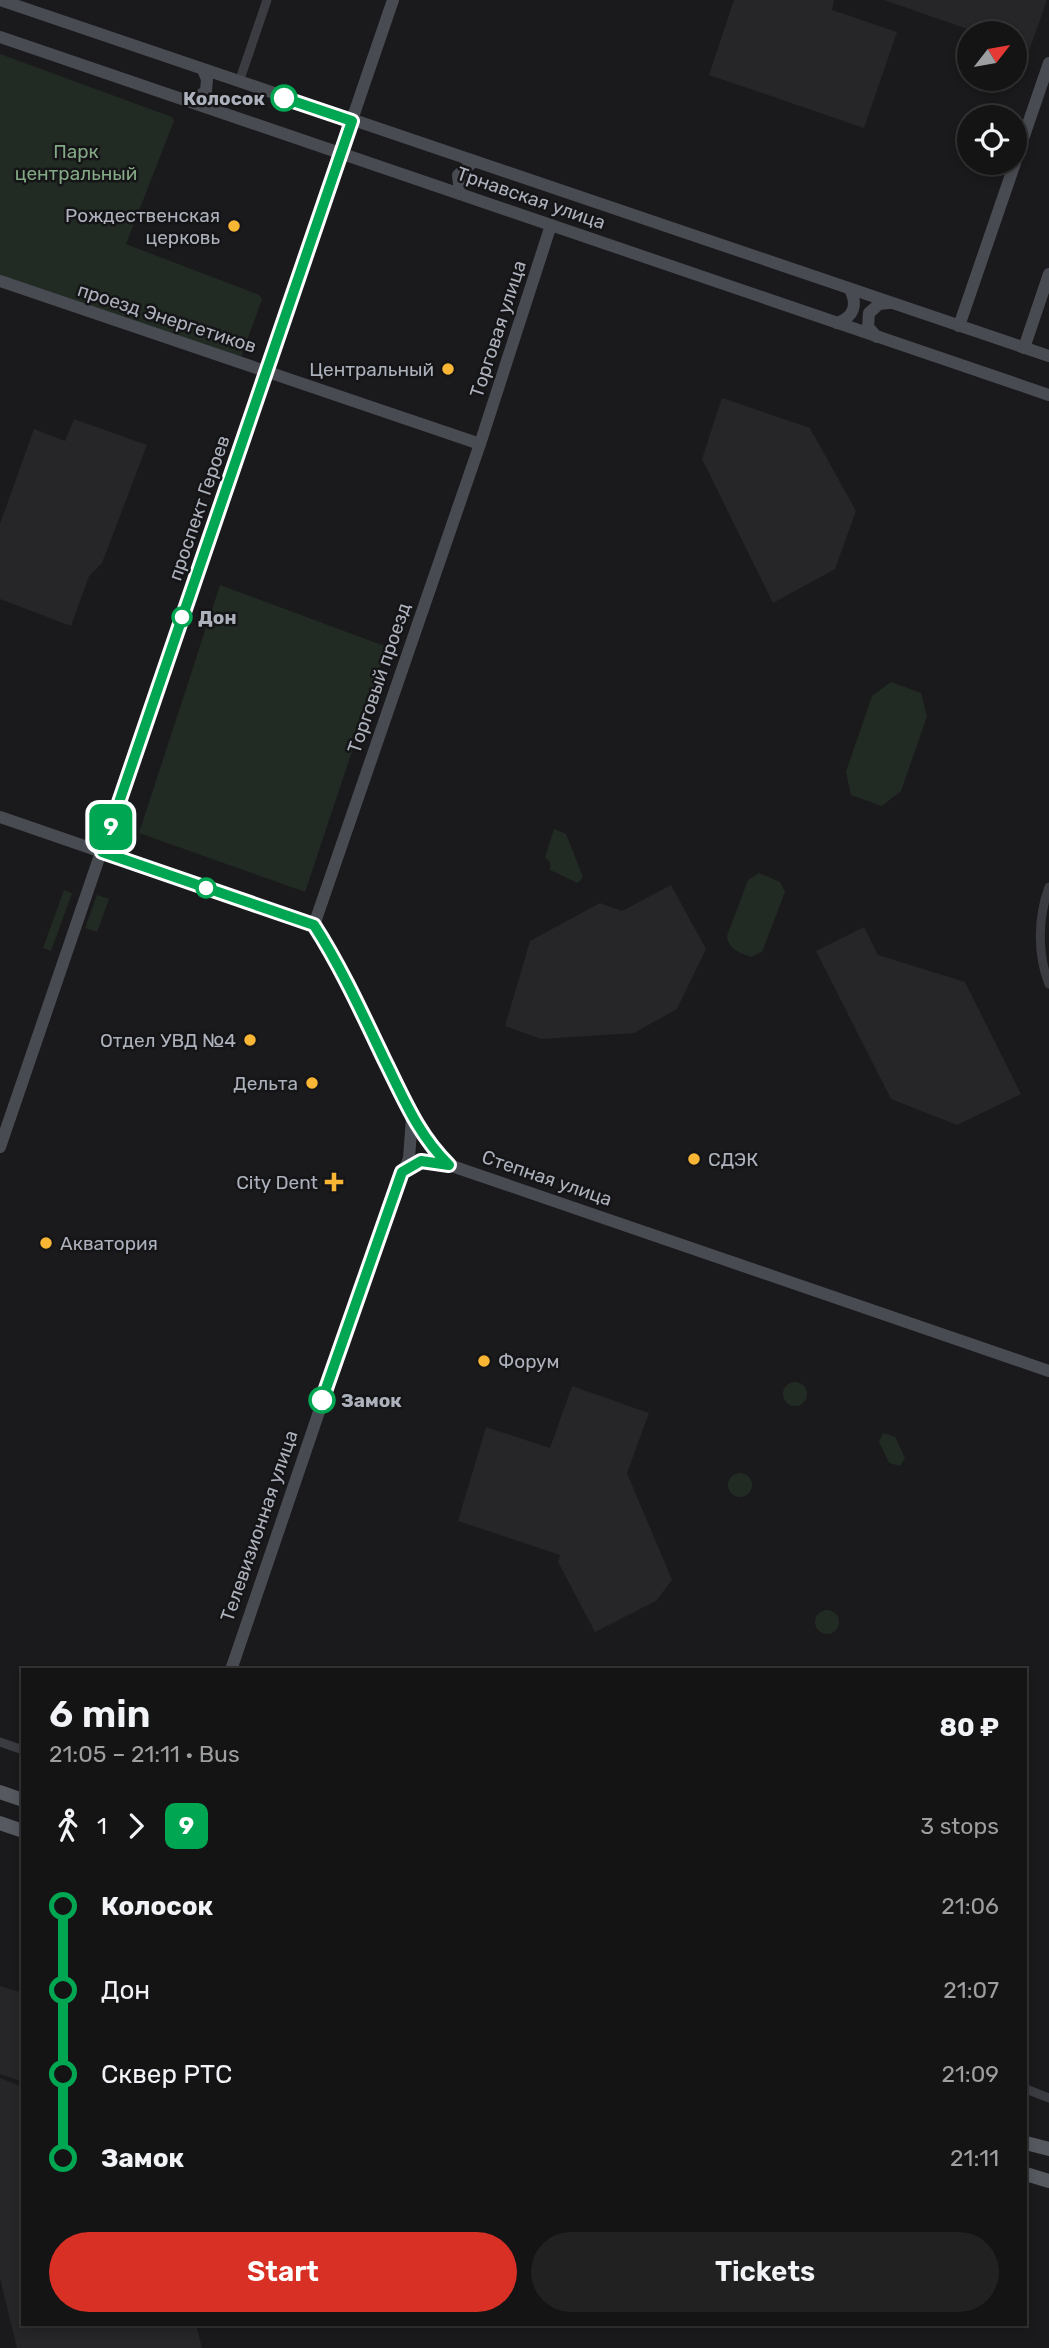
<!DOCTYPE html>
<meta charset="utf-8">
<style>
body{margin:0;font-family:Rubik,sans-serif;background:#212122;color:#f1f3f6;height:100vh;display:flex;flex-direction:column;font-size:26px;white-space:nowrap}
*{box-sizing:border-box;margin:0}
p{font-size:23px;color:#9d9ea0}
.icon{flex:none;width:38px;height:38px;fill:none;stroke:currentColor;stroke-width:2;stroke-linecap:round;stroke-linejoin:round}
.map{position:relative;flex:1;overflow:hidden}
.details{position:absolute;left:21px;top:1668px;width:1006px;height:658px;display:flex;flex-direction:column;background:#141415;border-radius:0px;box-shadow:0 4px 10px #0003,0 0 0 2px #333334}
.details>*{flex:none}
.badge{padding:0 14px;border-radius:10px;font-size:24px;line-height:46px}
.needle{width:46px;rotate:59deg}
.fabs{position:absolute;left:957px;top:21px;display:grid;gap:14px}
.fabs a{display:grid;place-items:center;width:70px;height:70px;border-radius:50%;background:#141415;box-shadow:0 4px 10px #0003,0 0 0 2px #333334;font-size:35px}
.map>.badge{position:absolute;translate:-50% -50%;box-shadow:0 0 0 4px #fff}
.legs{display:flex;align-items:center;gap:10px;height:77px;padding:0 28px;font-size:23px}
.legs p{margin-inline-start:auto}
.head{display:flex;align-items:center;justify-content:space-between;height:119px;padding:0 28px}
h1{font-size:38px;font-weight:600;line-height:52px}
.cta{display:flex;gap:14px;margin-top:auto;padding:14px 28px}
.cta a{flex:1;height:80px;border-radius:42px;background:#d93025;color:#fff;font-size:28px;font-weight:600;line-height:80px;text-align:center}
.cta a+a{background:#212122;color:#f1f3f6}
ul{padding:0 28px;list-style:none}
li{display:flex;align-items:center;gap:24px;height:84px;font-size:26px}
li i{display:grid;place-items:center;width:10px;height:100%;margin:0 9px;background:currentColor}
li i::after{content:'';width:18px;height:18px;margin:-9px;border:5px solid;border-radius:50%;background:#141415}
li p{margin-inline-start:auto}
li:first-child i{background:linear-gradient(#0000 50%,currentColor 0)}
li:last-child i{background:linear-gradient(currentColor 50%,#0000 0)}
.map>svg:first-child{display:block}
.built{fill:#262629}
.green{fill:#212b23}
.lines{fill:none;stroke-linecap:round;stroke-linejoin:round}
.street{stroke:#3b3c41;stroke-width:9}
.secondary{stroke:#494b52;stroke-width:12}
.primary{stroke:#575961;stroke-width:14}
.line-1-casing{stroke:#fff;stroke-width:16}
.line-1{stroke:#00a651;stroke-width:10}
.stop-1-dot{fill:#fff;stroke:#00a651;stroke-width:3.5}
.poi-dot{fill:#f9b635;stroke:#151517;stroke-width:2.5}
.labels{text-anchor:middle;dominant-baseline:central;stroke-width:5;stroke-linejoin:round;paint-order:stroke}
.stop-label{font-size:19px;font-weight:bold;fill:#acb1bc;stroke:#151517;text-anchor:start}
.park-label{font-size:19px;fill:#83a885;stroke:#151517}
.street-label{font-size:19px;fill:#acb1bc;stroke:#151517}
.poi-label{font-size:19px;fill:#acb1bc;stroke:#151517;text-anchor:end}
</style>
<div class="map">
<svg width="1049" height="2348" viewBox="0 0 1049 2348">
<rect width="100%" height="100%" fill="#1a1a1c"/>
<g class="built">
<path d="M734,0H834L832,10L897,32L864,128L709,75Z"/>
<path d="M884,0H1047L1029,51L1015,46V33H979Z"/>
<path d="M722,398L810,428L856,511L835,569L773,603L702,459Z"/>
<path d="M74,419L147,445L102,563L89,576L71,626L0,599V524L34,429L65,441Z"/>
<path d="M671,885L706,949L677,1009L634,1033L541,1039L505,1026L530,941L600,903L622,911Z"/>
<path d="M864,927L878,955L965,982L1021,1094L957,1125L891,1099L816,951Z"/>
<path d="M572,1386L649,1413L627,1473L672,1580L656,1601L595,1632L558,1562L560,1555L458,1521L486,1427L550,1448Z"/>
<path d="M0,1986L23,1993V2082L0,2074Z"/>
<path d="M0,2078L23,2087V2324H196L202,2348H17L0,2278Z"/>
</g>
<g class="green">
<path d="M0,54L172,117L174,121L126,244L259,295L262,299L240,360L0,277Z"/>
<path d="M220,585L387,647L305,892L139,833Z"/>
<path d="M891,682L921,693L927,716L901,791L882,806L851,795L846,772L872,696Z"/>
<path d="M554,829L566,834L583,877L578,883L550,870V862L545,857Z"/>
<path d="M759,873L780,882L785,892L762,952L751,957C738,952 729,950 727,936L748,880Z"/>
<path d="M64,890L72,893L51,951L43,948Z"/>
<path d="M97,895L109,899L97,932L85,928Z"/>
<circle cx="795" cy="1394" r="12"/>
<path d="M883,1433L895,1437L905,1458L900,1466L889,1463L879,1442Z"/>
<circle cx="740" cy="1485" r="12"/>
<circle cx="827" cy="1622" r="12"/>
</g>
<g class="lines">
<g class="street">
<path d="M239,82L267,0"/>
<path d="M1049,887C1038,917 1037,954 1049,984"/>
<path d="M0,1742L23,1750"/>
<path d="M1026,2089L1049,2098"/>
</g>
<g class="secondary">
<path d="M0,0L1049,356"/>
<path d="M0,37L1049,395"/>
<path d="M191,102L206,91L207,79L203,70"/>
<path d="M1015,162L1049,63"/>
<path d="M460,194L458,175L473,162"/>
<path d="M0,281L480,444"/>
<path d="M837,323C854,317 858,305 850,289"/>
<path d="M959,326L1015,163"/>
<path d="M877,337L868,327L869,313L879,304L889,303"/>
<path d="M1024,348L1049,274"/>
<path d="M0,817L314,925C341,967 363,1013 384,1059C402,1097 418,1135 449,1165L1049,1371"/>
<path d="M314,925L480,444L551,225"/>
<path d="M0,1147L393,0"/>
<path d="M403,1171L421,1162L449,1165"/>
<path d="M231,1670L368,1268L409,1158L412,1118"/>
</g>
<g class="primary">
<path d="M0,1792L23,1800"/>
<path d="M0,1823L23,1831"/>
<path d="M1026,2143L1049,2149"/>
<path d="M1026,2174L1049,2181"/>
</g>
</g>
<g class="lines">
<g class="line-1-casing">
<path id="line-1" d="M284,98L352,121L102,852L314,925C341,967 362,1013 384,1059C403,1097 418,1135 449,1165L421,1161L402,1172L322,1400"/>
</g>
<use href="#line-1" class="line-1"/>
</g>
<g class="stop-1-dot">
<circle cx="284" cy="98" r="12"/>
<circle cx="182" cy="617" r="9"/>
<circle cx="206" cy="888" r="9"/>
<circle cx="322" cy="1400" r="12"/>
</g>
<g class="poi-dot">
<circle cx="234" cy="226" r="7"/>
<circle cx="448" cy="369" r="7"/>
<circle cx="250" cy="1040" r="7"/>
<circle cx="312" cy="1083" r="7"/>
<circle cx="694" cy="1159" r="7"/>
<path d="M330.5 1171.5h7v7h7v7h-7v7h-7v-7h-7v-7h7z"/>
<circle cx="46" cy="1243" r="7"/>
<circle cx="484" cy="1361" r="7"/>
</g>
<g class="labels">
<g class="stop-label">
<text x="265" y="98" text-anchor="end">Колосок</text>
<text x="198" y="617">Дон</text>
<text x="341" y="1400">Замок</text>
</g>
<g class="park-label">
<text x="76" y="151">Парк<tspan x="76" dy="22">центральный</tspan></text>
</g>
<g class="street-label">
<text transform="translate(531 198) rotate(19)">Трнавская улица</text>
<text transform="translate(167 318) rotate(18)">проезд Энергетиков</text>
<text transform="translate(498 329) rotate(-72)">Торговая улица</text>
<text transform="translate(199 508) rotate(-71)">проспект Героев</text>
<text transform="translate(379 678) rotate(-71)">Торговый проезд</text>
<text transform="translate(547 1178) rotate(19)">Степная улица</text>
<text transform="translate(259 1526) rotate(-71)">Телевизионная улица</text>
</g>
<g class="poi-label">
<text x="220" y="215">Рождественская<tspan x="220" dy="22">церковь</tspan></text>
<text x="434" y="369">Центральный</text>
<text x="236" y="1040">Отдел УВД №4</text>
<text x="298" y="1083">Дельта</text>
<text x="708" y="1159" text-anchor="start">СДЭК</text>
<text x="318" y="1182">City Dent</text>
<text x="60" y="1243" text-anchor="start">Акватория</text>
<text x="498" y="1361" text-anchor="start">Форум</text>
</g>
</g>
</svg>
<div class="fabs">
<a><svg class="needle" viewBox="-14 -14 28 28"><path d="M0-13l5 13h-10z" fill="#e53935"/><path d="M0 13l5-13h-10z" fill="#9d9ea0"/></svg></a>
<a><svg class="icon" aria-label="locate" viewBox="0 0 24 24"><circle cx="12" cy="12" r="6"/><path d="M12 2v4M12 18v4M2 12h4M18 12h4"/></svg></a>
</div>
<b class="badge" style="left:111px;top:827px;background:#00a651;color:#fff">9</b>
<section class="details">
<div class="head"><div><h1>6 min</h1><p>21:05 – 21:11 · Bus</p></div><b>80 ₽</b></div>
<div class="legs"><svg class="icon" aria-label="walk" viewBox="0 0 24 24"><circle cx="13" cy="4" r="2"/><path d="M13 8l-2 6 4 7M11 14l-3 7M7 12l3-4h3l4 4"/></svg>1<svg class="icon" aria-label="forward" viewBox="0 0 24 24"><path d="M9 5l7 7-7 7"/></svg><b class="badge" style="background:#00a651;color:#fff">9</b><p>3 stops</p></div>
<ul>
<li><i style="color:#00a651"></i><b>Колосок</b><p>21:06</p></li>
<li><i style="color:#00a651"></i><span>Дон</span><p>21:07</p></li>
<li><i style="color:#00a651"></i><span>Сквер РТС</span><p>21:09</p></li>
<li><i style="color:#00a651"></i><b>Замок</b><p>21:11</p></li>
</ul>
<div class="cta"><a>Start</a><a>Tickets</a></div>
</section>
</div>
